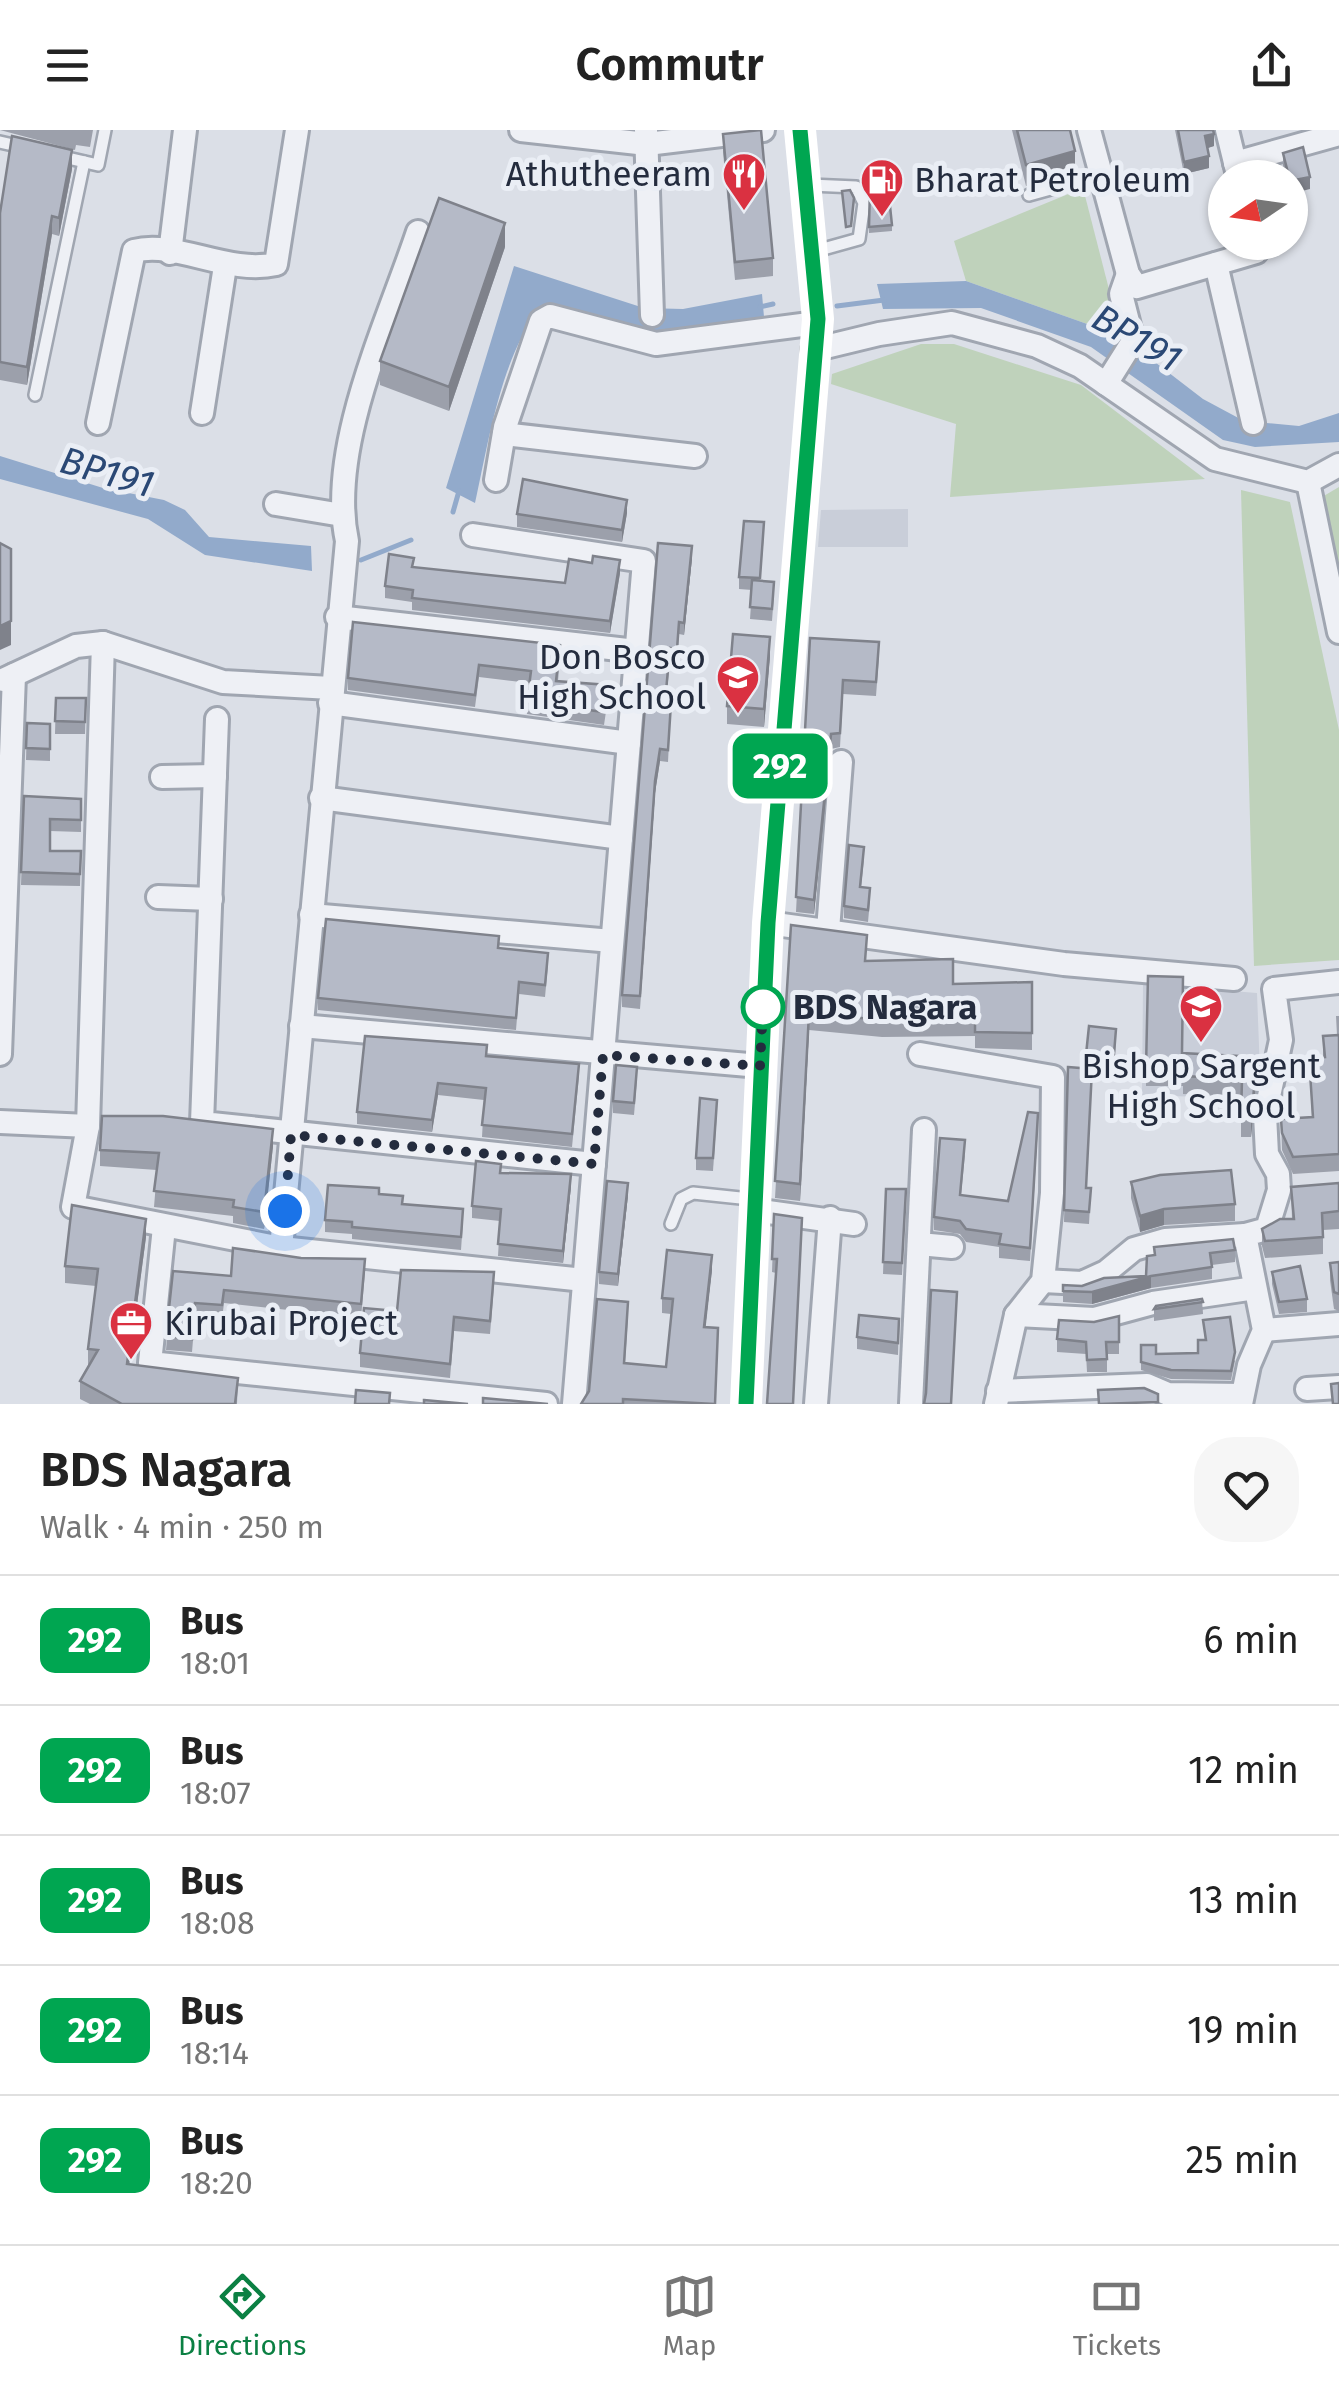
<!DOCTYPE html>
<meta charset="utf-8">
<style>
body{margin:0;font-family:"Fira Sans",sans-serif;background:#f6f6f6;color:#222;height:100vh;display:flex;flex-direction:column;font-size:38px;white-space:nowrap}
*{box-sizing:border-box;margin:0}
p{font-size:32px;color:#767676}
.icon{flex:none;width:55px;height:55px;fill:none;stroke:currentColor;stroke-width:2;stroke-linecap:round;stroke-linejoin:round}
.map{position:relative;height:1274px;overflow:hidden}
.sheet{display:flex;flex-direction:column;background:#fff;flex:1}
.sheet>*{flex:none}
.badge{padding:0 20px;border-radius:15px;font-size:35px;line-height:65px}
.needle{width:65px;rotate:257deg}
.tools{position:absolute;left:1208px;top:30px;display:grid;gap:20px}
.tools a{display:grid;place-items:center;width:100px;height:100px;border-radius:50%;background:#fff;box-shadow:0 2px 8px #0004;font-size:50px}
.you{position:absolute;width:50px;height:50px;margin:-25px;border:8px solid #fff;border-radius:50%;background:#1a73e8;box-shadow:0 0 0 15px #1a73e833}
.map>.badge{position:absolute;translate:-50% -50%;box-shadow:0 0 0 5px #fff}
.round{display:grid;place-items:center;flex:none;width:105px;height:105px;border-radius:40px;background:#f6f6f6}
.headline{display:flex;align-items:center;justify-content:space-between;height:170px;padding:0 40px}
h1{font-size:48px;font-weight:600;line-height:75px}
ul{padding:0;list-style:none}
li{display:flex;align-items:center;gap:30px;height:130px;padding:0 40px;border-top:2px solid #e0e0e0}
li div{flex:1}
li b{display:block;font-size:38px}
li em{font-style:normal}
li .badge{min-width:110px;font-weight:700;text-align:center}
header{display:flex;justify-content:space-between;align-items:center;height:130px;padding:0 40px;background:#fff;font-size:45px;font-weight:600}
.tab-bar{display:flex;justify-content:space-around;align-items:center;height:140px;border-top:2px solid #e0e0e0;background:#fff;font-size:28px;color:#767676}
.tab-bar a{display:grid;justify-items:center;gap:5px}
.tab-bar .active{color:#0b8043}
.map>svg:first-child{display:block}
.built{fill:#c9ced9}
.green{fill:#bfd2bb}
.water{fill:#92aacb}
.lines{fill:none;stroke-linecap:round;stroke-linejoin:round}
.stream{stroke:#92aacb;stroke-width:5}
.lane-casing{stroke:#a0a6b1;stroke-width:16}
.street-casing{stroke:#a0a6b1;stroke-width:28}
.lane{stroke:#eef0f5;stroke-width:11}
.street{stroke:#eef0f5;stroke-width:22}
.secondary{stroke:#fff;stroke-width:32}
.wall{fill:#9ca0ab}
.shaded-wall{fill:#7f828b}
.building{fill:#b5bac7;stroke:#7f828b;stroke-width:2.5}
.line-casing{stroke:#fff;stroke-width:22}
.line{stroke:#00a651;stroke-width:15}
.walk{stroke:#242c3e;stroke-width:10;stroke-dasharray:0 18}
.stop-dot{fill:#fff;stroke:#00a651;stroke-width:5}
.labels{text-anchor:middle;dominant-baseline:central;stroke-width:10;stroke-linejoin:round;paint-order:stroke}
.poi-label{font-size:35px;fill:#242c3e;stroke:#eaeef5;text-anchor:end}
.stop-label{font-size:35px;font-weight:bold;fill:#242c3e;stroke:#eaeef5;text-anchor:start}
.water-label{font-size:38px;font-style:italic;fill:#2a4875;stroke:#eaeef5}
</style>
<header><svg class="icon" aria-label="menu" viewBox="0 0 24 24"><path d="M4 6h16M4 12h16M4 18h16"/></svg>Commutr<svg class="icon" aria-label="share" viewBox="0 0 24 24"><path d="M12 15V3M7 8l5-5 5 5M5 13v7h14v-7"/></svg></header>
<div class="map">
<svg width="1339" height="1274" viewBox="0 0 1339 1274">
<rect width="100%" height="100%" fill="#dbdfe7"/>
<g class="built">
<path d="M908,379V417H818L821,380Z"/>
<path d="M1143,854L1257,863L1261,969L1142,965Z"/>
</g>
<g class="green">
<path d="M1083,58L1121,206L966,151L954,111Z"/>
<path d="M921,214H954L1081,255L1205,349L950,367L956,294L831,254L832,244Z"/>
<path d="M1339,357V445L1322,367Z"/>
<path d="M1241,360L1290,372L1339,600V830L1254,836Z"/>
</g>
<g class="water">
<path d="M514,136L644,178L683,179L762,164L764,187L662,204L543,177C502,219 488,315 475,373L446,358Z"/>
<path d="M966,151L1121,206L1203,269L1244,291L1299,296L1339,283V312L1255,317L1223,310L1091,217L981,178L883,179L877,154Z"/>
<path d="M0,326L103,358L164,370L185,380L209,407L311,416L312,441L205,425L148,389L0,349Z"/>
</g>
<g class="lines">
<g class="stream">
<path d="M837,176L884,170"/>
<path d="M760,177L773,174"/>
<path d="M453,382L459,361"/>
<path d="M361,430L411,410"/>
</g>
<g class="lane-casing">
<g id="lane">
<path d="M0,12L22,17"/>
<path d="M59,26L98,35L105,0"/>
<path d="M810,55L856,57L864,73L859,109L816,121"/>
<path d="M1029,65L1101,45"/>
<path d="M35,265L84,32"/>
<path d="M671,1094L681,1069L693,1063L750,1069"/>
</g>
</g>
<g class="street-casing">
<g id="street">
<path d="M521,0L647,14L763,0"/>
<path d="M646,0L652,185"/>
<path d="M1089,0L1128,144L1137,157L1256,122L1254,112"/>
<path d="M1227,0L1238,45"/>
<path d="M1235,33L1339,4"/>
<path d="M170,123L185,0"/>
<path d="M1216,134L1253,293"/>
<path d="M813,220L879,204L952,193L1037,216L1080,236L1215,329L1308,352L1339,335"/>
<path d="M1106,254L1133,211L1121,164L1128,144"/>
<path d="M202,283L225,136"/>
<path d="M98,293L134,121C176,110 228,145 276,134L297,0"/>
<path d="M504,304L695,326"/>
<path d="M496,350L505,297L541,191L550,186L656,214L817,193"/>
<path d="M1308,352L1339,502"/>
<path d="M276,374L342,385"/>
<path d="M473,405L644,431L574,1274"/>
<path d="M337,487L636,521"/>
<path d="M103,513L88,996L73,1077L281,1118L584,1150"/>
<path d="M3,550L76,516L103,513L223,552L331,558"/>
<path d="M330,573L629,613"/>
<path d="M217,589L202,993L594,1034"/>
<path d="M162,647L215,646"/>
<path d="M321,668L621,708"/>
<path d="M158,767L211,769"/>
<path d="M311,785L612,811"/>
<path d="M768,793L1064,834L1234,849"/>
<path d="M828,800L841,632"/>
<path d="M301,896L760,936"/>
<path d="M0,924L14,545"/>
<path d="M920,924L1053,947L1052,1063L1043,1151L1016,1185L996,1274"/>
<path d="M0,992L88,996"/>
<path d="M754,1080L854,1094"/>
<path d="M164,1097L150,1233L546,1274"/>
<path d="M919,1114L952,1117"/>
<path d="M281,1118L347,411C327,318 388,192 418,102"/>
<path d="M1043,1151L1082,1153L1106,1142L1134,1119L1165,1110L1245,1105"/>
<path d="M1016,1185L1094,1189L1153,1173L1255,1158"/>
<path d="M1264,1200L1339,1194"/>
<path d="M1307,1259L1339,1257"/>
<path d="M998,1261L1147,1255L1168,1264L1242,1265"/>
<path d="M816,1274L830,1088"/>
<path d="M911,1274L924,1000"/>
<path d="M1241,1274L1249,1235L1264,1200L1245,1105L1267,1099L1279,1060L1278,1044L1267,1024L1265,985L1281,910L1274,859L1339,852"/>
</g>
</g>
<use href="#lane" class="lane"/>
<use href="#street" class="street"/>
<path class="secondary" d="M746,1274L768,793L818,189L800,0"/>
</g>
<g class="wall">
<path d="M0,0H93L90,17L76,15L75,20Z"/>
<path d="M1012,0H1070L1075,42L1026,56Z"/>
<path d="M1175,0H1213L1214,16L1207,18L1209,38L1184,44Z"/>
<path d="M723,4L773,128V146L735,150L723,22Z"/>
<path d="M1283,23L1310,59L1290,48H1286L1283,35Z"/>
<path d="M72,39L59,106L52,104L27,255L0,250V83Z"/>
<path d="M870,58L892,95V101L869,103Z"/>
<path d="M505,117L449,281L380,255V231Z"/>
<path d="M627,383L622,412L517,397V384Z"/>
<path d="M764,405L760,451L774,464L772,491L750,489L752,460L739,459V447Z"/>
<path d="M658,413L692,428L684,505L679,504L677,531L670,530L666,572L671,573L668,632L660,631L655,663L640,879L622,877V865Z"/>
<path d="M414,437L565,453L620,443L610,503L412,480V472L385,468V456Z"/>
<path d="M810,508L879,526L876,566L843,564L840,617L831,619L814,784L796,782Z"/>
<path d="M770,526L764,597L727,594V576Z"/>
<path d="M560,528L558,551L608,568L604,595L527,584L529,553L479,547L475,577L348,560V548Z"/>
<path d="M56,568H86L85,604H55Z"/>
<path d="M27,593L50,594V631L26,630Z"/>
<path d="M24,666L81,669V702L50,701V721H81L80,756L21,755Z"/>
<path d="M864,729L861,757L870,770L868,792L844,788V776Z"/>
<path d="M791,795L866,831L953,854L1032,852V920L975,918V906L882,907L809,900L800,1071L775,1068Z"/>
<path d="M499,818L548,835L545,867L519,864L516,900L318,880V868Z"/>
<path d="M1148,846L1182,923L1257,944L1251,1007H1241V967L1183,964V956H1146Z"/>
<path d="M1336,886H1339V1041L1293,1044L1282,1020L1281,989L1312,987L1309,928L1323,927V906L1337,905Z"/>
<path d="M1089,896L1116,911L1113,949L1092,946L1086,1058H1091L1089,1094L1064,1092L1068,937L1085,938Z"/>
<path d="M487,926L579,946L572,1017L482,1007L484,970L438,965L432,1002L357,994V982Z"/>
<path d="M637,949L634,985L613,983V971Z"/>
<path d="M717,982L713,1041L696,1040V1028Z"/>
<path d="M1038,996L1030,1131L999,1128V1117L966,1112L960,1104L934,1100V1087L965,1024L961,1065L1008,1071Z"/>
<path d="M273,1016L264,1099L233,1093V1086L154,1077L157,1040L100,1036V1020Z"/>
<path d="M501,1043L571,1056L563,1133L498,1126L500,1091L472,1088V1076Z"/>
<path d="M1131,1052L1235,1074V1091L1164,1095L1140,1102L1131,1068Z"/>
<path d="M1339,1053V1099L1323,1100V1124L1265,1128L1262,1116V1099L1292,1089L1291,1057Z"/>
<path d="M886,1059H906L902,1145L883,1144Z"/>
<path d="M379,1064L403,1074L463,1091L461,1120L352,1109V1104L325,1102V1090Z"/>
<path d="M628,1065L618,1156L599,1154V1142Z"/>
<path d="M774,1084L802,1088L776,1143L772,1142Z"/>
<path d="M146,1107L129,1234L238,1248L237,1274H90L80,1269V1251L88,1236V1219L96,1156L65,1153V1136Z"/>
<path d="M1154,1117L1235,1120V1132L1212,1135V1149L1151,1158L1092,1174L1063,1172V1155L1082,1156L1146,1146L1154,1125Z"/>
<path d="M1339,1132V1181L1334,1179L1330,1150V1133Z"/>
<path d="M712,1140L705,1197L716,1274H581L628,1187L625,1233L666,1237L671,1184L662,1183V1168Z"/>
<path d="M173,1141L231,1146L365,1142L361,1188L224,1173L222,1189L195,1186L192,1222L166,1220Z"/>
<path d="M1272,1142L1307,1169V1182L1279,1184L1272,1154Z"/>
<path d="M494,1156L490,1204L454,1201L450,1248L360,1237V1223L397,1181Z"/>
<path d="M1202,1169L1203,1184L1154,1191V1179Z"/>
<path d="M1119,1186V1224H1107V1242H1087L1086,1224L1057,1222V1209L1094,1192Z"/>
<path d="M899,1189L898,1225L857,1219V1207Z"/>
<path d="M1203,1190L1235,1231L1231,1250L1171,1249L1141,1240V1215L1156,1224L1198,1223L1205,1210Z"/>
</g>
<g class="shaded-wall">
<path d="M1214,4V16L1205,19V6Z"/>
<path d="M72,20V39L59,106V88Z"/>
<path d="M1075,21V42L1026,56V35Z"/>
<path d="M1209,26V38L1184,44V32Z"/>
<path d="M1310,47V59L1290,64V51Z"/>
<path d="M52,86V104L27,255V237Z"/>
<path d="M505,93V117L449,281V257Z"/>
<path d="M627,370V383L622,412V400Z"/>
<path d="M692,416V428L684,505V493Z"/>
<path d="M620,430V443L610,503V491Z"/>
<path d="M11,491V515L0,520V496Z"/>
<path d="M770,507V526L764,597V579Z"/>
<path d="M831,604V619L814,784V770Z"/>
<path d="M660,619V631L655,663L640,879L655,651Z"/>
<path d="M809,883V900L800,1071V1054Z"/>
<path d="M1257,927V944L1251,1007V990Z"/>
<path d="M438,953V965L432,1002V990Z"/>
<path d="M273,999V1016L264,1099V1082Z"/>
<path d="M571,1044V1056L563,1133V1121Z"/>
<path d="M628,1053V1065L618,1156V1144Z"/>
<path d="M1164,1079V1095L1140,1102V1086Z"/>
<path d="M146,1089V1107L127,1251V1234Z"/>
<path d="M712,1125V1140L704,1212V1197Z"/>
<path d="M1151,1146V1158L1092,1174V1162Z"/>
</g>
<g class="building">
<path d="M761,0L773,128L735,132L723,4Z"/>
<path d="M1017,0H1070L1075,21L1026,35Z"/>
<path d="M1178,0H1213L1214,4L1205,6L1209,26L1184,32Z"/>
<path d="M12,6L72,20L59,88L52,86L27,237L0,232V83Z"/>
<path d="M1303,17L1310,47L1290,51L1283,23Z"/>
<path d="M888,57L892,95L869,97L870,58Z"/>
<path d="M850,60L854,68L851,96L846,97L842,61Z"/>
<path d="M439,68L505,93L449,257L380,231Z"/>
<path d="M523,349L627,370L622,400L517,384Z"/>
<path d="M744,391L764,392L760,448L739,447Z"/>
<path d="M0,413L11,419V491L0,496Z"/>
<path d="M658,413L692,416L684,493L679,492L677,519L670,518L665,572L671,573L668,620L660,619L655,651L640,866L622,865Z"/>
<path d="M389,424L414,428L412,437L565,453L569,429L592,433L593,426L620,430L610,491L412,468L413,460L385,456Z"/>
<path d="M752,450L774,452L772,479L750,477Z"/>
<path d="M353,492L560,515L556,551L608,555L604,582L527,572L531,541L479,535L475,565L348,548Z"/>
<path d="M733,504L770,507L764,579L727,576Z"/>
<path d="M810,508L879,512L876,552L843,550L840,603L831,604L814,770L796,767Z"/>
<path d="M56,568H86L85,592L55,591Z"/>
<path d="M27,593L50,594V619L26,618Z"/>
<path d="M24,666L81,669V690L50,689V721H81L80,744L21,742Z"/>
<path d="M849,715L864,717L860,757L870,758L868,780L844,776Z"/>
<path d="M326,789L499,806L498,818L548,823L545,855L519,852L516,888L318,868Z"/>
<path d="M791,795L867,805L865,831L953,829V854L1032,852V903L975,902V889L882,890L809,883L800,1054L775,1051Z"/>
<path d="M1148,846L1183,847L1182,923L1257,927L1251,990L1241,989L1242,949L1183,946L1184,939L1146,938Z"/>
<path d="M1089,896L1116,899L1113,936L1085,934Z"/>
<path d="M1339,905V1024L1293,1027L1282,1003L1281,989L1313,987L1309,928L1325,927L1323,906Z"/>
<path d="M365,906L487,915L486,926L579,934L572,1004L482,995L486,958L438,953L432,990L357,982Z"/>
<path d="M616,935L637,937L634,973L613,971Z"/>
<path d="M1068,937L1092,939L1086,1058H1091L1089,1082L1064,1080Z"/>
<path d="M700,968L717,970L713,1028H696Z"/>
<path d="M1028,982L1038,983L1030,1118L999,1114L1001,1104L966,1099L960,1091L934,1087L940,1008L965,1010L960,1065L1008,1071Z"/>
<path d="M102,986H163L273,999L264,1082L233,1077L234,1070L154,1061L159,1023L100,1020Z"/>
<path d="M476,1031L501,1034L500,1043L571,1044L563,1121L498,1114L501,1079L472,1076Z"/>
<path d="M1231,1040L1235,1074L1164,1079L1140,1086L1131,1052L1160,1045Z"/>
<path d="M607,1051L628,1053L618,1144L599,1142Z"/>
<path d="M1339,1053V1081L1322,1083L1323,1107L1265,1111L1262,1099L1280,1089H1294L1291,1057Z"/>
<path d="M328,1055L379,1058V1064L403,1066L402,1074L463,1079L461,1107L352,1097V1092L325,1090Z"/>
<path d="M886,1059H906L902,1133L883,1132Z"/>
<path d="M72,1075L146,1089L127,1234L238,1248L235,1274H122L80,1251L98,1220L88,1219L98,1139L65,1136Z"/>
<path d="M774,1084L802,1088L793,1274H767L777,1129H772Z"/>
<path d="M1233,1109L1235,1120L1210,1123L1212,1137L1151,1146L1092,1162L1063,1161V1155L1082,1156L1104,1148L1146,1146L1147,1126L1155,1125L1154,1117Z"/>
<path d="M233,1118L301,1128L365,1129L361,1174L224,1160L222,1175L195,1173L192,1209L166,1206L173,1141L231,1146Z"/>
<path d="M667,1120L712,1125L704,1197L718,1198L715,1274L623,1269V1274H581L589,1261L597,1169L628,1172L624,1233L666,1237L673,1169L662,1168Z"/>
<path d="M1339,1132V1164L1334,1162L1330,1133Z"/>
<path d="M1300,1136L1307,1169L1279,1172L1272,1142Z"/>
<path d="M401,1140L494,1142L490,1191L454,1187L450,1234L360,1223L364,1178L397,1181Z"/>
<path d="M931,1160L957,1162L951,1274H924L926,1263Z"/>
<path d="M1202,1169L1203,1172L1154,1179L1156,1176Z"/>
<path d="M859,1185L899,1189L898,1213L857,1207Z"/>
<path d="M1119,1186V1212H1106L1107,1229L1087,1230L1086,1212L1057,1209L1059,1190L1094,1192Z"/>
<path d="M1230,1187L1235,1222L1231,1241L1171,1240L1141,1232V1215H1156V1224L1198,1223V1210H1206L1203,1190Z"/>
<path d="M1339,1253V1274H1333L1331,1254Z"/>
<path d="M1144,1258L1158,1264V1272L1099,1274L1098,1260Z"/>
<path d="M356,1260L390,1263L389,1274H355Z"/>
<path d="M483,1268L548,1274H483Z"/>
<path d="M424,1270L468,1274H424Z"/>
</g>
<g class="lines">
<g class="line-casing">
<path id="line" d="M746,1274L768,793L818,189L800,0"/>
</g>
<use href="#line" class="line"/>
<path class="walk" d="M285,1081L291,1005L594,1034L603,925L760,936L763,877"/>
</g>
<defs>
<g id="restaurant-pin" transform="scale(2.25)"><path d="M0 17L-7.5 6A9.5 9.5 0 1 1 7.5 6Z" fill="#da3141" stroke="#eaeef5"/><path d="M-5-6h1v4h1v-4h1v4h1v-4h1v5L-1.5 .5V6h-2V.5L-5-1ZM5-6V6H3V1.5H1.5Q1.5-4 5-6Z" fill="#fff"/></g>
<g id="fuel-pin" transform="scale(2.25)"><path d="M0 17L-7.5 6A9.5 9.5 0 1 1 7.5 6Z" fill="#da3141" stroke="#eaeef5"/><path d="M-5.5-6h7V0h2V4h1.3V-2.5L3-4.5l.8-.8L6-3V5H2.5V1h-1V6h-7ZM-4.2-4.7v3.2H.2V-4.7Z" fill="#fff"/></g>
<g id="school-pin" transform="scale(2.25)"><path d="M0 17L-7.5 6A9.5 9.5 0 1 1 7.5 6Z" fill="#da3141" stroke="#eaeef5"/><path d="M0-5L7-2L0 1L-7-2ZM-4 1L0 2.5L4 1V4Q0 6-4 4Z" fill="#fff"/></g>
<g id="office-pin" transform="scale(2.25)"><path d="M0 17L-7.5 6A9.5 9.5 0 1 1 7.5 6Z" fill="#da3141" stroke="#eaeef5"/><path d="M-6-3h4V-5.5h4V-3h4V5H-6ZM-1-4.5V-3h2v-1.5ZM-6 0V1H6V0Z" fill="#fff"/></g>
</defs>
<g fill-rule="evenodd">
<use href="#restaurant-pin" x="744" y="44"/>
<use href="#fuel-pin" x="882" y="50"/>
<use href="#school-pin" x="738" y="547"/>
<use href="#school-pin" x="1201" y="876"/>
<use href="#office-pin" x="131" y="1193"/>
</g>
<circle class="stop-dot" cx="763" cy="877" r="20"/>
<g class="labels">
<g class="poi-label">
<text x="712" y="44">Athutheeram</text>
<text x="914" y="50" text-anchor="start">Bharat Petroleum</text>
<text x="706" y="527">Don Bosco<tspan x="706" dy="40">High School</tspan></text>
<text x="1201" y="936" text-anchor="middle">Bishop Sargent<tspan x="1201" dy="40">High School</tspan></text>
<text x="164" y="1193" text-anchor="start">Kirubai Project</text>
</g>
<g class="stop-label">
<text x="793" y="877">BDS Nagara</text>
</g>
<g class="water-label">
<text transform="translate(1137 208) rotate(30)">BP191</text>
<text transform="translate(107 342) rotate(16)">BP191</text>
</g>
</g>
</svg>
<div class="tools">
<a><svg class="needle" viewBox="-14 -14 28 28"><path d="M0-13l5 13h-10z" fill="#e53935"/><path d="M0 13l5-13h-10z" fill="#767676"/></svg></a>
</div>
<div class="you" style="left:285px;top:1081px"></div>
<b class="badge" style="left:780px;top:636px;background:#00a651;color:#fff">292</b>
</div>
<section class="sheet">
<div class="headline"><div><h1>BDS Nagara</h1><p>Walk · 4 min · 250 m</p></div><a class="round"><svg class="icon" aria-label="heart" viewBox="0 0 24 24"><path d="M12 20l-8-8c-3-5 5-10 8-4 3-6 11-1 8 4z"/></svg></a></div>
<ul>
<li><span class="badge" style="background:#00a651;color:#fff">292</span><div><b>Bus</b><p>18:01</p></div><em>6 min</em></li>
<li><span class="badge" style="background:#00a651;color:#fff">292</span><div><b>Bus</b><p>18:07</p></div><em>12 min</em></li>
<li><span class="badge" style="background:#00a651;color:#fff">292</span><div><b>Bus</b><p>18:08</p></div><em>13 min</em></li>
<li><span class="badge" style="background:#00a651;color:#fff">292</span><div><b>Bus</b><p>18:14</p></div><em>19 min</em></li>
<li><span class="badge" style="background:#00a651;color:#fff">292</span><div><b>Bus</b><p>18:20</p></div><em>25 min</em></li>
</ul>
</section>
<nav class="tab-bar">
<a class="active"><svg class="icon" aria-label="directions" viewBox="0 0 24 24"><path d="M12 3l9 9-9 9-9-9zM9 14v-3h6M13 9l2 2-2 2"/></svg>Directions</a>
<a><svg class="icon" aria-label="map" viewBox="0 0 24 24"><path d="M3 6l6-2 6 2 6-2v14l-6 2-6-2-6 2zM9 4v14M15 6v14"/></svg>Map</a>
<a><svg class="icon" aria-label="tickets" viewBox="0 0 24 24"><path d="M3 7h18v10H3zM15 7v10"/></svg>Tickets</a>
</nav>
